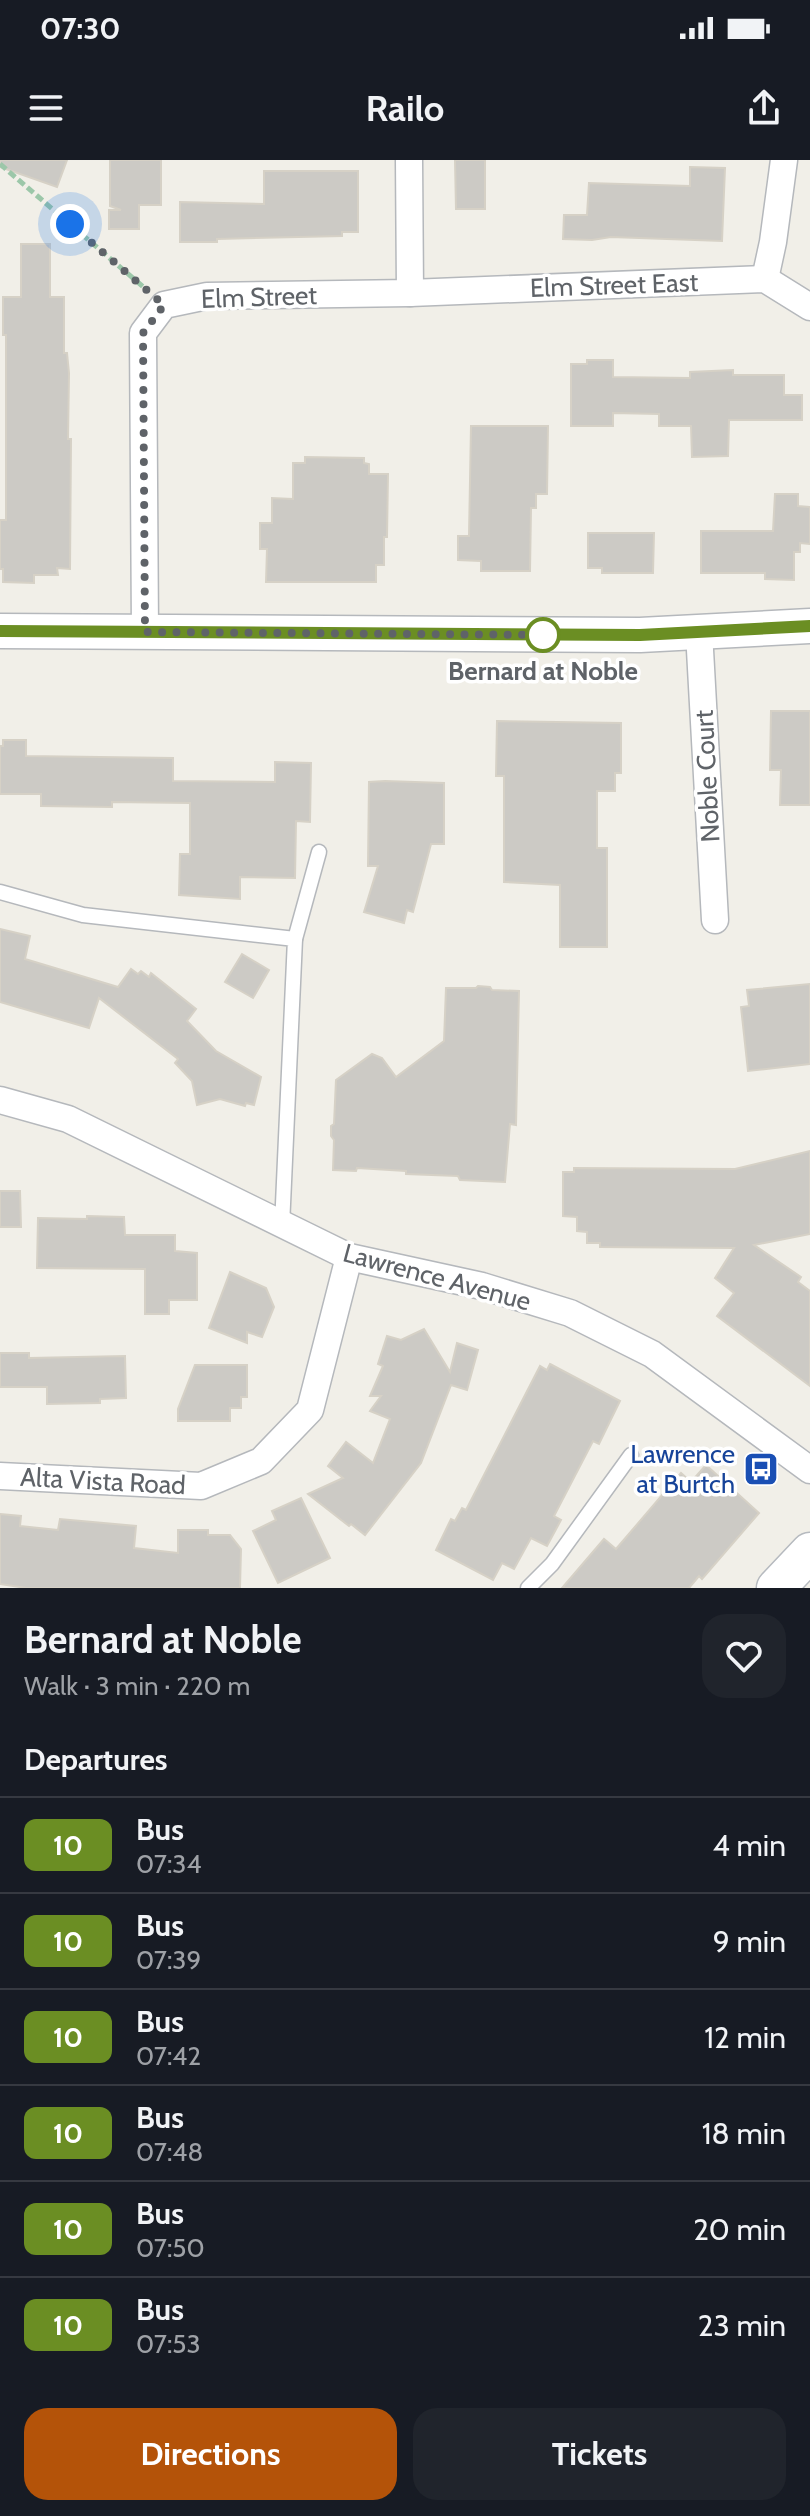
<!DOCTYPE html>
<meta charset="utf-8">
<style>
body{margin:0;font-family:Cabin,sans-serif;background:#20242c;color:#f1f3f6;height:100vh;display:flex;flex-direction:column;font-size:30px;white-space:nowrap}
*{box-sizing:border-box;margin:0}
p{font-size:26px;color:#9ea1a6}
.icon{flex:none;width:44px;height:44px;fill:none;stroke:currentColor;stroke-width:2;stroke-linecap:round;stroke-linejoin:round}
.map{position:relative;height:1428px;overflow:hidden}
.drawer{display:flex;flex-direction:column;background:#171b24;flex:1}
.drawer>*{flex:none}
.badge{padding:0 16px;border-radius:12px;font-size:28px;line-height:52px}
.you{position:absolute;width:40px;height:40px;margin:-20px;border:6px solid #fff;border-radius:50%;background:#1a73e8;box-shadow:0 0 0 12px #1a73e833}
.map>.badge{position:absolute;translate:-50% -50%;box-shadow:0 0 0 4px #fff}
h2{padding:0 24px;font-size:30px;line-height:72px}
.round{display:grid;place-items:center;flex:none;width:84px;height:84px;border-radius:24px;background:#20242c}
.headline{display:flex;align-items:center;justify-content:space-between;height:136px;padding:0 24px}
h1{font-size:38px;font-weight:800;line-height:60px}
.primary-button{display:flex;gap:16px;margin-top:auto;padding:16px 24px}
.primary-button a{flex:1;height:92px;border-radius:24px;background:#b45309;color:#fff;font-size:32px;font-weight:800;line-height:92px;text-align:center}
.primary-button a+a{background:#20242c;color:#f1f3f6}
ul{padding:0;list-style:none}
li{display:flex;align-items:center;gap:24px;height:96px;padding:0 24px;border-top:2px solid #363941}
li div{flex:1}
li b{display:block;font-size:30px}
li em{font-style:normal}
li .badge{min-width:88px;font-weight:700;text-align:center}
.status{display:flex;justify-content:space-between;align-items:center;height:56px;padding:0 40px;background:#171b24;direction:ltr}
.status svg{height:22px;fill:currentColor}
header{display:flex;justify-content:space-between;align-items:center;height:104px;padding:0 24px;background:#171b24;font-size:36px;font-weight:800}
.map>svg:first-child{display:block}
.building{fill:#cccac5;stroke:#d6d1c6;stroke-width:2}
.lines{fill:none;stroke-linecap:round;stroke-linejoin:round}
.service-casing{stroke:#b5b8bc;stroke-width:17}
.minor-casing{stroke:#b5b8bc;stroke-width:29}
.tertiary-casing{stroke:#b5b8bc;stroke-width:37}
.secondary-casing{stroke:#b6babf;stroke-width:41}
.path{stroke:#9cc7a9;stroke-width:5;stroke-dasharray:8 4;stroke-linecap:butt}
.service{stroke:#fff;stroke-width:14}
.minor{stroke:#fff;stroke-width:26}
.tertiary{stroke:#fff;stroke-width:34}
.secondary{stroke:#fff;stroke-width:38}
.line-casing{stroke:#fff;stroke-width:18}
.line{stroke:#6b8e23;stroke-width:12}
.walk{stroke:#5f6368;stroke-width:8;stroke-dasharray:0 14.4}
.stop-dot{fill:#fff;stroke:#6b8e23;stroke-width:4}
.labels{text-anchor:middle;dominant-baseline:central;stroke-width:7;stroke-linejoin:round;paint-order:stroke}
.street-label{font-size:26px;fill:#5f6368;stroke:#fff}
.stop-label{font-size:26px;font-weight:bold;fill:#5f6368;stroke:#fff}
.transit-label{font-size:26px;fill:#164399;stroke:#fff;text-anchor:end}
</style>
<div class="status"><b>07:30</b><svg viewBox="0 0 49 12"><path d="M0 12V9h3v3zM5 12V6h3v6zM10 12V3h3v9zM15 12V0h3v12zM26 1h20v11H26zM47 4h2v5h-2z"/></svg></div>
<header><svg class="icon" aria-label="menu" viewBox="0 0 24 24"><path d="M4 6h16M4 12h16M4 18h16"/></svg>Railo<svg class="icon" aria-label="share" viewBox="0 0 24 24"><path d="M12 15V3M7 8l5-5 5 5M5 13v7h14v-7"/></svg></header>
<div class="map">
<svg width="810" height="1428" viewBox="0 0 810 1428">
<rect width="100%" height="100%" fill="#f1efe8"/>
<g class="building">
<path d="M0,0H67L57,27L0,7Z"/>
<path d="M110,0H161V45H139V69H109V50H121L110,46Z"/>
<path d="M455,0H485V49H456Z"/>
<path d="M690,7L725,8L722,81L611,77L592,80L563,79L564,55H587L589,23L690,26Z"/>
<path d="M264,11H358V72H342V76L217,79V82H180V42L264,44Z"/>
<path d="M21,84H50V137H64V193H67L69,213L68,279H71L70,409L57,408L58,415H34V423L3,422V409H0V360H6V175H3V137H21Z"/>
<path d="M587,200H613V217L690,218V212L733,210V215H784V235H802V260H729L728,296L692,297L691,266H659V254L613,253V266H571V204H587Z"/>
<path d="M471,266H548L547,334H536V348H531L530,411H481V401L458,400V376H469Z"/>
<path d="M305,297L364,298V303L369,304V314H388L387,377H384V405H376V422H266L267,389H260V363H272V338L293,339V303H305Z"/>
<path d="M775,334H798V346L810,347V384L800,383V392H794V420L765,419V413H701V371H773Z"/>
<path d="M588,373H654L653,413H602V408H588Z"/>
<path d="M771,551H810V645H780L781,610H770Z"/>
<path d="M497,561L621,563V613H615V631H597V688H607V787H560V725L504,722V616H496Z"/>
<path d="M3,580H26V596L173,598V621L275,622V602L311,603L310,662L296,661L295,718L240,717V739L179,735L180,694H190V643L112,642V647L41,646V634H0V586H3Z"/>
<path d="M385,621L444,623V684H431L413,752L407,750L404,763L364,752L378,706H368L369,622Z"/>
<path d="M0,769L30,776L25,799L118,827L131,809L138,814L141,811L149,817L151,813L196,849L187,861L216,891L261,917L254,945L246,943L245,946L220,939L197,945L192,921L175,903L178,899L99,838L89,868L0,842Z"/>
<path d="M242,794L269,810L253,838L225,822Z"/>
<path d="M810,824V904L748,911L741,847L749,846L747,830Z"/>
<path d="M478,826L490,827L492,830L519,831L516,965L510,964L505,1022L460,1020L458,1016L406,1014V1011L357,1008L356,1011L333,1010L334,980L331,976V966L334,964L336,920L372,894L382,898L396,917L444,881L446,828H476Z"/>
<path d="M810,991V1074L754,1085L801,1117L798,1122L810,1131V1226L717,1156L734,1133L715,1118L734,1088L600,1087V1083H587V1072L577,1071V1057L563,1056V1012H574V1008L735,1009Z"/>
<path d="M0,1031H20L21,1067H0Z"/>
<path d="M87,1056L124,1057L125,1075H175V1091L197,1093V1140H169V1154H145V1109L37,1108L38,1058L87,1059Z"/>
<path d="M230,1112L266,1128L274,1147L262,1177L247,1172V1183L209,1168Z"/>
<path d="M424,1169L450,1212L457,1183L478,1190L467,1230L451,1225L421,1303L365,1375L351,1364L349,1366L308,1334L343,1318L328,1306L346,1282L373,1303L390,1259L370,1251L381,1236H370L383,1206L378,1204L387,1176L401,1180Z"/>
<path d="M0,1193H29V1198L125,1196L126,1238L100,1239V1243L47,1244V1227H0Z"/>
<path d="M550,1204L620,1241L599,1284L593,1281L554,1356L561,1360L547,1386L531,1378L514,1409L502,1403L493,1420L436,1390L451,1359L455,1361L462,1348L466,1350L540,1206L547,1210Z"/>
<path d="M195,1205H247V1237H241V1248H230V1261H178V1249Z"/>
<path d="M706,1305L759,1353L702,1419L699,1416L689,1428H562L604,1379L616,1389L681,1313L691,1322Z"/>
<path d="M301,1338L330,1398L278,1423L253,1371L276,1360L272,1351Z"/>
<path d="M0,1354L21,1356L20,1366L58,1370L60,1359L136,1366L134,1388L178,1393V1370H208V1375H230L241,1389L240,1428H26L0,1424Z"/>
</g>
<g class="lines">
<g class="service-casing">
<g id="service">
<path d="M0,732L83,755L295,779L282,1066"/>
<path d="M295,779L319,692"/>
<path d="M528,1428L552,1404L631,1295"/>
</g>
</g>
<g class="minor-casing">
<g id="minor">
<path d="M765,119L773,82L784,0"/>
<path d="M410,133L765,119L810,147"/>
<path d="M145,472L143,173L164,145L207,136L410,133L409,0"/>
<path d="M699,472L715,760"/>
<path d="M0,940L68,959L349,1097L482,1126L570,1153L652,1194L810,1310"/>
<path d="M0,1316L201,1326L261,1301L310,1250L349,1097"/>
</g>
</g>
<g class="tertiary-casing">
<path id="tertiary" d="M0,471L640,475L810,466"/>
</g>
<g class="secondary-casing">
<path id="secondary" d="M776,1428L810,1392"/>
</g>
<path class="path" d="M0,4L148,131"/>
<use href="#service" class="service"/>
<use href="#minor" class="minor"/>
<use href="#tertiary" class="tertiary"/>
<use href="#secondary" class="secondary"/>
</g>
<g class="lines">
<g class="line-casing">
<path id="line" d="M0,471L640,475L810,466"/>
</g>
<use href="#line" class="line"/>
<path class="walk" d="M70,64L164,145L143,173L145,472L547,475H543"/>
</g>
<defs>
<g id="bus-square" transform="scale(1.8)"><rect x="-9" y="-9" width="18" height="18" rx="4" fill="#1a4fb4" stroke="#fff"/><path d="M-5-6H5V4H4V6H2V4H-2V6H-4V4H-5ZM-3.5-4V0h7V-4ZM-3.5 1.2v1.5H-2V1.2ZM2 1.2v1.5H3.5V1.2Z" fill="#fff"/></g>
</defs>
<g fill-rule="evenodd">
<use href="#bus-square" x="761" y="1309"/>
</g>
<circle class="stop-dot" cx="543" cy="475" r="16"/>
<g class="labels">
<g class="street-label">
<text transform="translate(614 125) rotate(-2)">Elm Street East</text>
<text transform="translate(259 137) rotate(-2)">Elm Street</text>
<text transform="translate(707 616) rotate(-93)">Noble Court</text>
<text transform="translate(437 1117) rotate(15)">Lawrence Avenue</text>
<text transform="translate(103 1321) rotate(3)">Alta Vista Road</text>
</g>
<g class="stop-label">
<text x="543" y="511">Bernard at Noble</text>
</g>
<g class="transit-label">
<text x="735" y="1294">Lawrence<tspan x="735" dy="30">at Burtch</tspan></text>
</g>
</g>
</svg>
<div class="you" style="left:70px;top:64px"></div>
</div>
<section class="drawer">
<div class="headline"><div><h1>Bernard at Noble</h1><p>Walk · 3 min · 220 m</p></div><a class="round"><svg class="icon" aria-label="heart" viewBox="0 0 24 24"><path d="M12 20l-8-8c-3-5 5-10 8-4 3-6 11-1 8 4z"/></svg></a></div>
<h2>Departures</h2>
<ul>
<li><span class="badge" style="background:#6b8e23;color:#fff">10</span><div><b>Bus</b><p>07:34</p></div><em>4 min</em></li>
<li><span class="badge" style="background:#6b8e23;color:#fff">10</span><div><b>Bus</b><p>07:39</p></div><em>9 min</em></li>
<li><span class="badge" style="background:#6b8e23;color:#fff">10</span><div><b>Bus</b><p>07:42</p></div><em>12 min</em></li>
<li><span class="badge" style="background:#6b8e23;color:#fff">10</span><div><b>Bus</b><p>07:48</p></div><em>18 min</em></li>
<li><span class="badge" style="background:#6b8e23;color:#fff">10</span><div><b>Bus</b><p>07:50</p></div><em>20 min</em></li>
<li><span class="badge" style="background:#6b8e23;color:#fff">10</span><div><b>Bus</b><p>07:53</p></div><em>23 min</em></li>
</ul>
<div class="primary-button"><a>Directions</a><a>Tickets</a></div>
</section>
